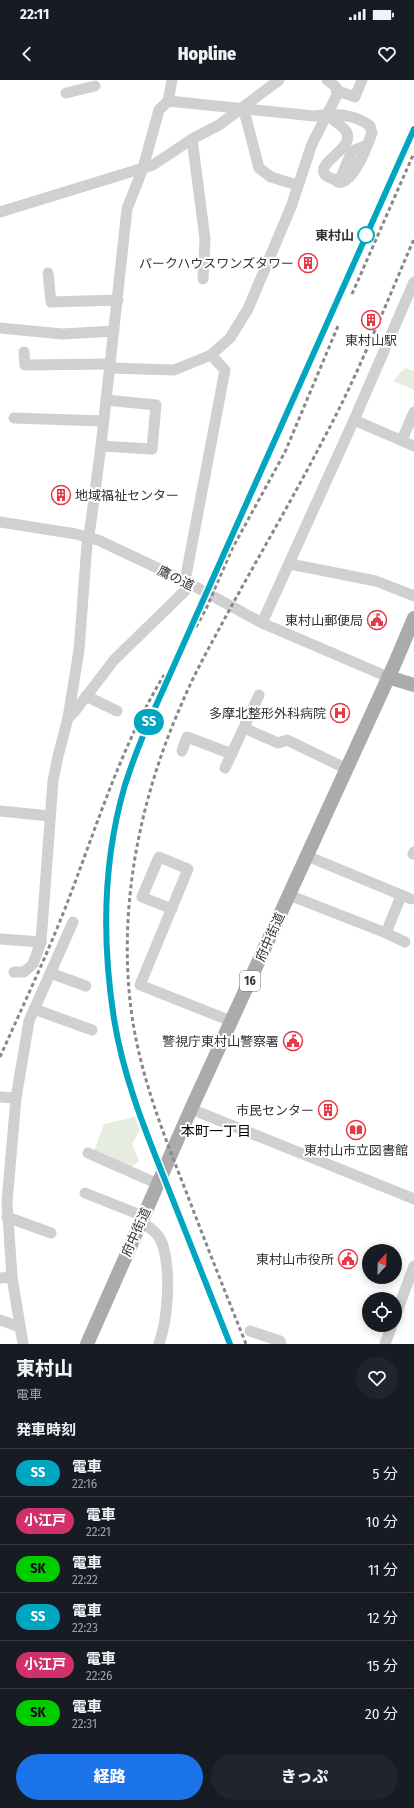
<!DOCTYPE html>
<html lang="ja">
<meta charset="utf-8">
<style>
body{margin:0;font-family:"Fira Sans Condensed","Noto Sans JP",sans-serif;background:#20242c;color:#f1f3f6;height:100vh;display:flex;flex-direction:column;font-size:15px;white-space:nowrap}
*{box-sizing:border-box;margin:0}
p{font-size:13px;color:#9ea1a6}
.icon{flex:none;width:22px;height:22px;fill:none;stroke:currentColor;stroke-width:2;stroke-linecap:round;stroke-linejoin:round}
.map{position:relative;height:1264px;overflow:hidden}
.drawer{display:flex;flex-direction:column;background:#171b24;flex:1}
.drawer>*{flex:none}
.badge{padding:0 8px;border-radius:13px;font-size:14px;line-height:26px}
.needle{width:26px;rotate:22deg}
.controls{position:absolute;left:362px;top:1164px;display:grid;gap:8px}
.controls a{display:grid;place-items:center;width:40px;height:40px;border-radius:50%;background:#171b24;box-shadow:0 2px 10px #0003;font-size:20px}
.map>.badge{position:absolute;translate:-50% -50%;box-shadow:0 0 0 2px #fff}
h2{padding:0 16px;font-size:15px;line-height:36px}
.round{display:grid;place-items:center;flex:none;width:42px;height:42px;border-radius:21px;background:#20242c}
.headline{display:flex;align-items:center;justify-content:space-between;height:68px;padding:0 16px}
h1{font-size:19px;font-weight:800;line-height:30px}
.primary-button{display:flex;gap:8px;margin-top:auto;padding:8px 16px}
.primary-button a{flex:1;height:46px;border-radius:24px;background:#1a73e8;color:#fff;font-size:16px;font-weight:800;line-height:46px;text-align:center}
.primary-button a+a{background:#20242c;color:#f1f3f6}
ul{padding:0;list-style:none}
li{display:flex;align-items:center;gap:12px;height:48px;padding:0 16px;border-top:1px solid #363941}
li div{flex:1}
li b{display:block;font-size:15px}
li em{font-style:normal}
li .badge{min-width:44px;font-weight:700;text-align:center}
.status{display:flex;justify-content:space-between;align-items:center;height:28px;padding:0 20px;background:#171b24;direction:ltr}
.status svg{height:11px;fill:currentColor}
header{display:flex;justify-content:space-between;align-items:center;height:52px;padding:0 16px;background:#171b24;font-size:18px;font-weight:800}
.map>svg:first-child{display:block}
.green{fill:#e6ecdf}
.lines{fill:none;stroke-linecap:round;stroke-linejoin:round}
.minor{stroke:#d0d0d0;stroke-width:11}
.major{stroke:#ababab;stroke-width:14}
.rail{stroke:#888;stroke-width:3;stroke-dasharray:4 3;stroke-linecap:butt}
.line-casing{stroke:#fff;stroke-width:9}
.line{stroke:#00a6bf;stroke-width:6}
.stop-dot{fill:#fff;stroke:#00a6bf;stroke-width:2}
.labels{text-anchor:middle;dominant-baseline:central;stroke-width:4;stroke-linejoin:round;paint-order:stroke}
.shield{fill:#fff;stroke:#707070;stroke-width:1}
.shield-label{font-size:12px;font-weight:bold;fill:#333}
.stop-label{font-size:13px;font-weight:bold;fill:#333;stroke:#fff;text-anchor:end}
.poi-label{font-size:13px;fill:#333;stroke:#fff;text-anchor:end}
.street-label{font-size:13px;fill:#333;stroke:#fff}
.neighbourhood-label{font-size:14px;fill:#000;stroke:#fff}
</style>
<div class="status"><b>22:11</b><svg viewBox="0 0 49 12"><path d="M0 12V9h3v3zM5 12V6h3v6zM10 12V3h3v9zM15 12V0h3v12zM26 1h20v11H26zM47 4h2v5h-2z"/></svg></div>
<header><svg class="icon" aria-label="back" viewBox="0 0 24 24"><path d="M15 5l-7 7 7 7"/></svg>Hopline<svg class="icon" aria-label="heart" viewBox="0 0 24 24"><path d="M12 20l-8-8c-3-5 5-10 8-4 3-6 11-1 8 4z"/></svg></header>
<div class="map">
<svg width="414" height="1264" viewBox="0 0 414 1264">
<rect width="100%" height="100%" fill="#fff"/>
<g class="green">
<path d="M405,288L414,291V310L393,301Z"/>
<path d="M135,1037L140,1050L132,1064L139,1081L129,1089L93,1073L104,1044Z"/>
</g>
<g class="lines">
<g class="minor">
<path d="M338,11L355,17L362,0"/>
<path d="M66,13L95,6"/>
<path d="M168,21L314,36C333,33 355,34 370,46L372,53C367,66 356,98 342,102C339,103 336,101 334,99C330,98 325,96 324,93C319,81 353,69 347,53C345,47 332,40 327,34"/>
<path d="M242,29L246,38L259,88L271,97L297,105"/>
<path d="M192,59L205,159L203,199"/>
<path d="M339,102L352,71L367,65"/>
<path d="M0,132L153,85L192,59L219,45L279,0"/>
<path d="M48,193L51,222L118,220"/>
<path d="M0,248L62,254L114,251"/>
<path d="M24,272L25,285L110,284"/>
<path d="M110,288L174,290L211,275L230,258L248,229L291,127L312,64L337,15L336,7L327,0"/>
<path d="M14,338L103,341"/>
<path d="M354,340L414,366"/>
<path d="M402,360L414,332"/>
<path d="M101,366L152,369L156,325L106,320"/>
<path d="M0,442L76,454L98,460L185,501L262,543L388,597"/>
<path d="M290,484L376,501L414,516"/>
<path d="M185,501L225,290L211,275"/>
<path d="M262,543L354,340L414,202"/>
<path d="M86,616L117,631"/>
<path d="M68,638L75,631L114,580L191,505"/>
<path d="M244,648L278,663L287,660L347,689"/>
<path d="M182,671L187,657L232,674"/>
<path d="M225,688L259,615"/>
<path d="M0,731L50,736"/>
<path d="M413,774L414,772"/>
<path d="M307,776L411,819"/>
<path d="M289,815L386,853L405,862"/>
<path d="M172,829L142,817L159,777L188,789L140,905L231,941"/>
<path d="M386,853L401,816"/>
<path d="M0,859L41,862"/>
<path d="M14,892H24L33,884L41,862L53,701L58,676L68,638L79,570L87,464L90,449L101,366L127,129L143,88L159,30L168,21L172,0"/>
<path d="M50,893L86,906"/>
<path d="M34,929L92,950"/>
<path d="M0,1017L16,1018"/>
<path d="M191,1029L414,1119"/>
<path d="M88,1073L158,1104"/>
<path d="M85,1113L143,1136"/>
<path d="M7,1137L51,1153"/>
<path d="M140,1142C150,1146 160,1155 163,1166C171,1193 168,1238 159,1264"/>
<path d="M0,1198L12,1197"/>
<path d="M395,1237L414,1186"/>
<path d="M0,1240L20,1247"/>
<path d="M250,1251L280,1261L281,1264"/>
<path d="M23,1264L12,1197L7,1122L16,1018L29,941L73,842"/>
<path d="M385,1264L392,1245"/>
</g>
<g class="major">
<path d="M388,597L414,605"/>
<path d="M87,1264L191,1029L395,583L414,538"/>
</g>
<g class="rail">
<path d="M352,214L414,73"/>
<path d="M196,547L206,529L232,469L285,372L338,246"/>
<path d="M0,977C24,923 50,869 71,813C99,739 123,663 164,595"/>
<path d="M230,1264C209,1211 188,1159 167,1106C150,1061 131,1016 120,968C100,883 100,789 125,705C133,680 143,655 153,630L414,49"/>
<path d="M246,1264C226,1214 206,1164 187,1114C165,1058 143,1003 133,943C116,836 138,722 182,623C194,594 210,566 225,538C257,479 292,420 323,360C358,295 385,226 414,159"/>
</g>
</g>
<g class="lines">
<g class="line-casing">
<path id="line" d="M230,1264C208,1209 187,1155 165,1100C144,1048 123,995 114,939C102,862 103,780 125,705C133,680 143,655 154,630L414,49"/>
</g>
<use href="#line" class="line"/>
</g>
<defs>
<g id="building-ring" transform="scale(1)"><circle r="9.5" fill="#fff" stroke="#e63946" stroke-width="1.5"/><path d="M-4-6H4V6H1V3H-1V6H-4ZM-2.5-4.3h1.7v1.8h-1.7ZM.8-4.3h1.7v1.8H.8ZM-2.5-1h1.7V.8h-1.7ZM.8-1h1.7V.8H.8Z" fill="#e63946"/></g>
<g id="civic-ring" transform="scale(1)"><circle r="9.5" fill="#fff" stroke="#e63946" stroke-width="1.5"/><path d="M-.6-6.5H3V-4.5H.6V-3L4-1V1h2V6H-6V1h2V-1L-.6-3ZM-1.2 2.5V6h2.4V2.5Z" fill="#e63946"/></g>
<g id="hospital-ring" transform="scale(1)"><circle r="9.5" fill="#fff" stroke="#e63946" stroke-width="1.5"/><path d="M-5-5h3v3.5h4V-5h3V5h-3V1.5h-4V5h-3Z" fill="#e63946"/></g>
<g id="library-ring" transform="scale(1)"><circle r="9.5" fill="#fff" stroke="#e63946" stroke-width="1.5"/><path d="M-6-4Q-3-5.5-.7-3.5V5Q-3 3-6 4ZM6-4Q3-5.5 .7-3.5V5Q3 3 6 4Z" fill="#e63946"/></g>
</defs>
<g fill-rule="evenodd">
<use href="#building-ring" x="308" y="183"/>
<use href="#building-ring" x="371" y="240"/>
<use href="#building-ring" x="61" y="415"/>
<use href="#civic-ring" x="377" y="540"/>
<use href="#hospital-ring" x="340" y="633"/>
<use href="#civic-ring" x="293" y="961"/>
<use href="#building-ring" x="328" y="1030"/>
<use href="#library-ring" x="356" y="1050"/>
<use href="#civic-ring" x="348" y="1179"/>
</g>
<circle class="stop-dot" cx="366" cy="155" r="8"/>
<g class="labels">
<rect class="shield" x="240" y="891" width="20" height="20" rx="3"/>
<g class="shield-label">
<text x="250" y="901">16</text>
</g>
<g class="stop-label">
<text x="354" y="155">東村山</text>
</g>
<g class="poi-label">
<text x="294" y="183">パークハウスワンズタワー</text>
<text x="371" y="260" text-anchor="middle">東村山駅</text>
<text x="75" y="415" text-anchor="start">地域福祉センター</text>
<text x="363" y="540">東村山郵便局</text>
<text x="326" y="633">多摩北整形外科病院</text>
<text x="279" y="961">警視庁東村山警察署</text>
<text x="314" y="1030">市民センター</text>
<text x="356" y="1070" text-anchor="middle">東村山市立図書館</text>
<text x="334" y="1179">東村山市役所</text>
</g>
<g class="street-label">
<text transform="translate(176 498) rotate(26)">鷹の道</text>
<text transform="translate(270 857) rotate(-66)">府中街道</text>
<text transform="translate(136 1152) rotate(-66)">府中街道</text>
</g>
<g class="neighbourhood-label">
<text x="216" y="1051">本町一丁目</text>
</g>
</g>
</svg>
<div class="controls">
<a><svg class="needle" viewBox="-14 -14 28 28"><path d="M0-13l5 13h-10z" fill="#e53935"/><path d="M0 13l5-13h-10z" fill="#9ea1a6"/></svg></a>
<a><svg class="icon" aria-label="locate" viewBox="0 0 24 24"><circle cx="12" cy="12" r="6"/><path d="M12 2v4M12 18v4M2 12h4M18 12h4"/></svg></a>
</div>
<b class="badge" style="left:149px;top:642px;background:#00a6bf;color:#fff">SS</b>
</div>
<section class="drawer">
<div class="headline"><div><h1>東村山</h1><p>電車</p></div><a class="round"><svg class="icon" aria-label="heart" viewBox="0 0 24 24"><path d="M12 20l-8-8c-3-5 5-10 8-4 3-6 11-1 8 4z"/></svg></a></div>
<h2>発車時刻</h2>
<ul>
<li><span class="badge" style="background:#00a6bf;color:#fff">SS</span><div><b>電車</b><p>22:16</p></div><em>5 分</em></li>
<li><span class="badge" style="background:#d13169;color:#fff">小江戸</span><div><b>電車</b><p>22:21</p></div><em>10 分</em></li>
<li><span class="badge" style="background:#0c0;color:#111">SK</span><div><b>電車</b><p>22:22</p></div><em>11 分</em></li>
<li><span class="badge" style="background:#00a6bf;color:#fff">SS</span><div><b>電車</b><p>22:23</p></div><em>12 分</em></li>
<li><span class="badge" style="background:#d13169;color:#fff">小江戸</span><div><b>電車</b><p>22:26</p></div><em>15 分</em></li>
<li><span class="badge" style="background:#0c0;color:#111">SK</span><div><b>電車</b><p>22:31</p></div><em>20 分</em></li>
</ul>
<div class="primary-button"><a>経路</a><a>きっぷ</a></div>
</section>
